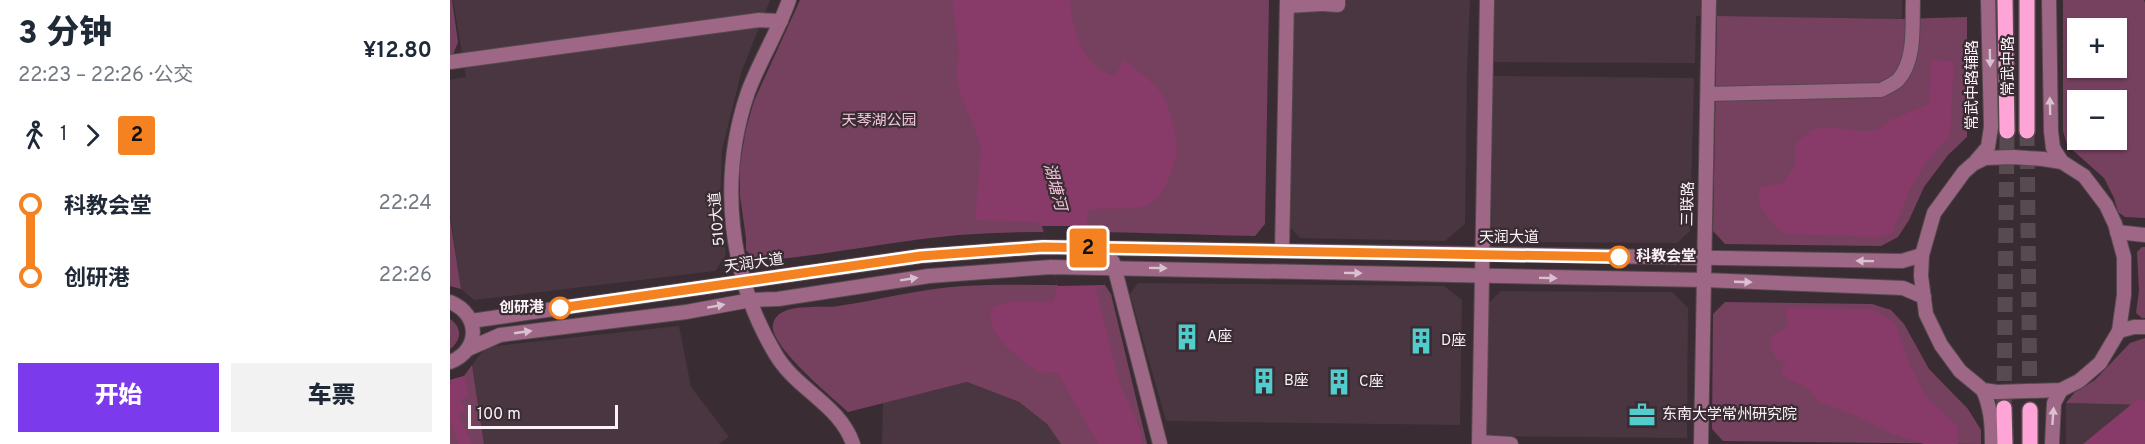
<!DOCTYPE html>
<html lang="zh">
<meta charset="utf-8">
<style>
body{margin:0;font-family:Overpass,"Noto Sans SC",sans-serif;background:#f2f2f3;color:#1f2937;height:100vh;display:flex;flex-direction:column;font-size:22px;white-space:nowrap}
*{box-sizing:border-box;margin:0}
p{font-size:20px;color:#747a83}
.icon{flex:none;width:33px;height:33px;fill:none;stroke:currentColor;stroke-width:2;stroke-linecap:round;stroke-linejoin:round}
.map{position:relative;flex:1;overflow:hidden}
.details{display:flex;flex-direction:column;background:#fff;width:450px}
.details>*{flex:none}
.badge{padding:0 12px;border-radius:4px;font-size:21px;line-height:39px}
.fabs{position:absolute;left:1617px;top:18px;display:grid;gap:12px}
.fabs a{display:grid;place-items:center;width:60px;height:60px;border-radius:0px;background:#fff;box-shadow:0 2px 4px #0004;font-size:30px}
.scale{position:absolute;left:18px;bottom:15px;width:150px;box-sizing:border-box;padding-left:6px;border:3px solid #fbf2f7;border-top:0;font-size:16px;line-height:21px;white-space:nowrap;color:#fbf2f7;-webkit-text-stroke:4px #3a2c33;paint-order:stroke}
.map>.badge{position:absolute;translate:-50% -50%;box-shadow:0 0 0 3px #fff}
.legs{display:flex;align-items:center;gap:9px;height:66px;padding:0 18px;font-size:20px}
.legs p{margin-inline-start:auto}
.head{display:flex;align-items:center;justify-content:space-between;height:102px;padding:0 18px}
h1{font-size:33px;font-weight:800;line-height:45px}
.cta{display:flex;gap:12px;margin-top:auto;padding:12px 18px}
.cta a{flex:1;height:69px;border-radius:0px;background:#7c3aed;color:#fff;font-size:24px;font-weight:800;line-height:69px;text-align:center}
.cta a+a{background:#f2f2f3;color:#1f2937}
ul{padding:0 18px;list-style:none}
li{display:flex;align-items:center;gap:21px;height:72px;font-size:22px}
li i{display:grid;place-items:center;width:9px;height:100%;margin:0 8px;background:currentColor}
li i::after{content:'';width:15px;height:15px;margin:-8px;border:4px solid;border-radius:50%;background:#fff}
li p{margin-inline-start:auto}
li:first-child i{background:linear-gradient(#0000 50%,currentColor 0)}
li:last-child i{background:linear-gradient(currentColor 50%,#0000 0)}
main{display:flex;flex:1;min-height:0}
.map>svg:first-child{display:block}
.built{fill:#493640}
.green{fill:#76415f;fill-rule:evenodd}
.water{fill:#883a68}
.pier{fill:#3a2c33}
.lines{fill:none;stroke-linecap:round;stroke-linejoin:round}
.major-tunnel{stroke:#574a50;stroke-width:15;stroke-dasharray:15 8;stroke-linecap:butt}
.minor-casing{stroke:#55484e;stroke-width:16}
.major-casing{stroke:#55484e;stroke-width:18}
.minor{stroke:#9e6785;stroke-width:14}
.major{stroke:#fea4d6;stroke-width:15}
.oneway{fill:#dac1cf}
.line-1-casing{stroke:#fff;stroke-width:14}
.line-1{stroke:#f58220;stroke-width:9}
.stop-1-dot{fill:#fff;stroke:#f58220;stroke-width:3}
.labels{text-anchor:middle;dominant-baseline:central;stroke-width:4.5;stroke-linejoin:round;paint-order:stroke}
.street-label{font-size:15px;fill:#fbf2f7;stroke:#3a2c33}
.park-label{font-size:15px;fill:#f2c4db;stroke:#3a2c33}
.stop-label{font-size:15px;font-weight:bold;fill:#fbf2f7;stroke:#3a2c33;text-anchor:start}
.poi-label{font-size:15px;fill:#fbf2f7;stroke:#3a2c33;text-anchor:start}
.water-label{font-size:16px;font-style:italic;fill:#f1c4db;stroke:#3a2c33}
</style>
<main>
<section class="details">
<div class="head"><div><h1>3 分钟</h1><p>22:23 – 22:26 · 公交</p></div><b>¥12.80</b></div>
<div class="legs"><svg class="icon" aria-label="walk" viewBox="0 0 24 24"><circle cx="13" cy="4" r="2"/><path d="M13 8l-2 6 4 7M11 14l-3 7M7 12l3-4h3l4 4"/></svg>1<svg class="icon" aria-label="forward" viewBox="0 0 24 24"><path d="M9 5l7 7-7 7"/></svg><b class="badge" style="background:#f58220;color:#111">2</b></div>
<ul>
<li><i style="color:#f58220"></i><b>科教会堂</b><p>22:24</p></li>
<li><i style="color:#f58220"></i><b>创研港</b><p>22:26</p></li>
</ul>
<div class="cta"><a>开始</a><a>车票</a></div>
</section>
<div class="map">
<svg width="1695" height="444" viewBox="0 0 1695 444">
<rect width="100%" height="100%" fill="#3a2c33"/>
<g class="built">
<path d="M3,0H320L291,73L272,150L270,208L276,255L265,271L24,300L11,289L0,214V80L16,77Z"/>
<path d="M842,0H1020L1017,72L1015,224L995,241L850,238L838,225Z"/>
<path d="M1043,0H1452V19L1246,16L1245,63L1042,62Z"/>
<path d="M1043,76L1244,78L1240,231L1227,243L1059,242L1041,226Z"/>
<path d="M688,283L994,286L1012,300L1010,425L716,421L680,294Z"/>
<path d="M1051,291L1222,292L1238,308L1237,438L1034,436L1037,305Z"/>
<path d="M229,326L241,387L279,437L269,444H34L22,365L36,347Z"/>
<path d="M517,382L569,402L597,424L611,444H432L433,403Z"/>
<path d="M1616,403L1695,405V444H1616Z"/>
</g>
<g class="green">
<path d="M0,0H2L8,42L0,62Z"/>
<path d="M350,0H819L815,224L805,236C707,234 607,228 509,235C441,241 374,256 306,261L296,250V238L290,196V163L296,129L304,101Z"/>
<path d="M1613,0H1694L1695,3V218L1675,217L1668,212L1664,198L1654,178L1617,145L1613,131ZM1628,28H1666V68H1628ZM1628,100H1666V140H1628Z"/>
<path d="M1267,16L1452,19L1517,17V137L1498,155L1474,187L1459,220L1448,237L1431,246L1275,244L1263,231Z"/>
<path d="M0,219L11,289L0,286Z"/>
<path d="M1692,247H1695V318H1692L1686,313L1689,291L1687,252Z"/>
<path d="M655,285L661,294L697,444H611L597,424L569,402L517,382L398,412C382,397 318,345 323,324C328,301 371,309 388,306C430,300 472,288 514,286C561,283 608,286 655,285Z"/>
<path d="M1275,302L1422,304L1441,310L1454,324L1479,369L1518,409L1531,430V444L1273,441L1262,429L1263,314Z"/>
<path d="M0,319C12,327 12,340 0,349Z"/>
<path d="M1695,338V405L1616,403L1625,392L1645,380L1680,343Z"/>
<path d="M22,365L34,444H0V380L14,376Z"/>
</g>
<g class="water">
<path d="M502,0H620C623,32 631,66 665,76L674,60C686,69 699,79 709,90C718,100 726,134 727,147C727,162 714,197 700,204C682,212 659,206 640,210L636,216L655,285L646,289L669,382L690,429L692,444H648L607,372L589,373C570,358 535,336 541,308L558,302H602L608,286L592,226L585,222L525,220L531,146L509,90L507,73L509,51Z"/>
<path d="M1481,60L1504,61L1500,135L1477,161L1460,189L1442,234L1427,237L1334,234C1321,220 1302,208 1311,187L1333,183L1345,165V144L1361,130L1379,127L1408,131H1426L1442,119L1479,104Z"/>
<path d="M1336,308L1422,309L1444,322L1459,362L1475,396L1508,426V444H1474L1440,433L1406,416L1368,401L1357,387L1340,380L1330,372L1336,364L1326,358L1320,346L1323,335L1338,327Z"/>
<path d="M14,376L19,396L11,400L16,410L8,413L22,444H9L0,421V380Z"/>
<path d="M1688,399L1695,401V444H1633Z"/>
</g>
<path class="pier" d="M592,226H641L655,285L608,286Z"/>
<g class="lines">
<g class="major-tunnel">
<path d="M1577,131L1580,410"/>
<path d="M1554,404L1557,131"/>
</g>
<g class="minor-casing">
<g id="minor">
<path d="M339,0C328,32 310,60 298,92C268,179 279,277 326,355C347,390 390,405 403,444"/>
<path d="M1599,0L1601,131L1603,148L1612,162"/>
<path d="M872,4L888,5V0"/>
<path d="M837,6L872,4V0"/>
<path d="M0,62L309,20L331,21"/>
<path d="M1258,94L1431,90C1436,87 1444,84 1448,80C1466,61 1462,24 1463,0"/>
<path d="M1563,157L1593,159L1612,162L1634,176L1656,205L1665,224L1674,257V295L1669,331L1650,363L1629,381L1611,390L1547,392L1533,390L1510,371L1491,345L1476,314L1471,276L1472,255L1484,213L1514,172L1523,164L1535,158Z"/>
<path d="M1526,161L1538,147L1541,127L1538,0"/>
<path d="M1667,232L1695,235"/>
<path d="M832,251L837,0"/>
<path d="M663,262L710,444"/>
<path d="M0,302C30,314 31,350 0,362"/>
<path d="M21,321L471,256L593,247L1452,261L1472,255"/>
<path d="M1669,331L1684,327H1695"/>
<path d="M18,349L50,335L236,312L301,300L328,299L479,276L601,267L1254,280L1453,288L1474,297"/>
<path d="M1533,390C1541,408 1542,425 1542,444"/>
<path d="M1029,442L1061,444"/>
<path d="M1029,444L1037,0"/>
<path d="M1251,444L1259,0"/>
<path d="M1602,444L1604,403L1611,390"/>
</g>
</g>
<g class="major-casing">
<g id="major">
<path d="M1555,0L1557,131"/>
<path d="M1577,0V131"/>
<path d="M1554,408L1555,444"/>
<path d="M1580,410V444"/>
</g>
</g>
<use href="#minor" class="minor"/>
<use href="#major" class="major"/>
</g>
<defs><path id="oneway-solid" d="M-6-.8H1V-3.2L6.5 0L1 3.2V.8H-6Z" transform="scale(1.5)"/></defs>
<g class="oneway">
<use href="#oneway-solid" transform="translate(1540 58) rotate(89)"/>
<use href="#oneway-solid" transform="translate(1600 106) rotate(-91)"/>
<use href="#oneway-solid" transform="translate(1415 261) rotate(-179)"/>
<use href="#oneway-solid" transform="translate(708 268) rotate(1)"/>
<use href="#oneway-solid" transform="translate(903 273) rotate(1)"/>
<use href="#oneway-solid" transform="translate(1098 278) rotate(1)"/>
<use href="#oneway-solid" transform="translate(459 279) rotate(-9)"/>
<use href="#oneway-solid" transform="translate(1293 282) rotate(2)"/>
<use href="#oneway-solid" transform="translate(266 306) rotate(-10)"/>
<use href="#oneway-solid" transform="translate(73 332) rotate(-8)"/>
<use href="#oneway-solid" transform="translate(1603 416) rotate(-86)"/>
</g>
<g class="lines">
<g class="line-1-casing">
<path id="line-1" d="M110,308L471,256L593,247L1169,257"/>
</g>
<use href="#line-1" class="line-1"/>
</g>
<defs>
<g id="building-bare" transform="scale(2.07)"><path d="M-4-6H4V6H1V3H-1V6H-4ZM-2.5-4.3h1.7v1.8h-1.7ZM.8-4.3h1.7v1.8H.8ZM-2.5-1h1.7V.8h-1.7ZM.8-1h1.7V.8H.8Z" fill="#52cdce" stroke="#3a2c33" stroke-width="2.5" paint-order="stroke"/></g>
<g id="office-bare" transform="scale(2.07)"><path d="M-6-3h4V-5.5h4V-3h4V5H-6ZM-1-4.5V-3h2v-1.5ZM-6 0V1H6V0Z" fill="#52cdce" stroke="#3a2c33" stroke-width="2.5" paint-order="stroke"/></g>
</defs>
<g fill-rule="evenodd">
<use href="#building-bare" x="737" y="337"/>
<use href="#building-bare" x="971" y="341"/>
<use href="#building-bare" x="814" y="381"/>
<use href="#building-bare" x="889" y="382"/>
<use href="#office-bare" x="1192" y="415"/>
</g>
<g class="stop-1-dot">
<circle cx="1169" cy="257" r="10"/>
<circle cx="110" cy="308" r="10"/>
</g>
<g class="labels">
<g class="street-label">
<text transform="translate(1559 66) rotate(-90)">常武中路</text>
<text transform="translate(1523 85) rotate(-90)">常武中路辅路</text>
<text transform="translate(1239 204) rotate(-89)">三联路</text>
<text transform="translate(268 219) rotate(-95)">510大道</text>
<text x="1059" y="238">天润大道</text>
<text transform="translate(304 264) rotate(-8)">天润大道</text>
</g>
<g class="park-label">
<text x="429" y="121">天琴湖公园</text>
</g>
<g class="stop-label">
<text x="1186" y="257">科教会堂</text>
<text x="94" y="308" text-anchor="end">创研港</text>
</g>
<g class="poi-label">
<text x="757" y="337">A座</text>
<text x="991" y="341">D座</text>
<text x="834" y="381">B座</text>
<text x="909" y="382">C座</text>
<text x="1212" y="415">东南大学常州研究院</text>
</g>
<g class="water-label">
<text transform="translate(604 187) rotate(75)">湖塘河</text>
</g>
</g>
</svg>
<div class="fabs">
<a>+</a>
<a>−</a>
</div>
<div class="scale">100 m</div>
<b class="badge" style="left:638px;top:248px;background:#f58220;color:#111">2</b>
</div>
</main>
